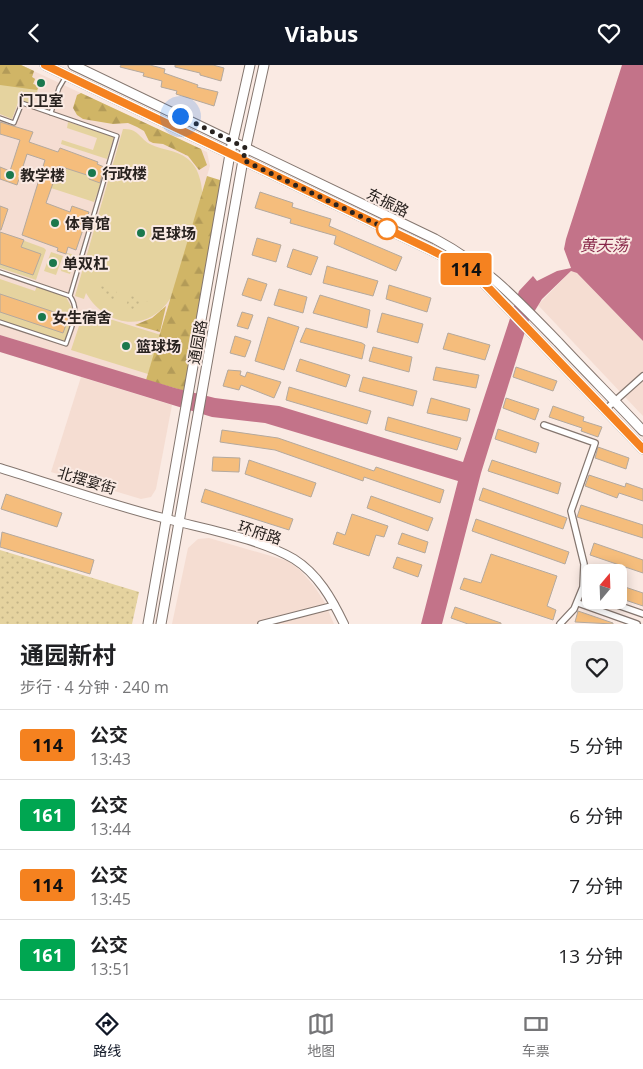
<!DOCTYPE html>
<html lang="zh">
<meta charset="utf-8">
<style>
body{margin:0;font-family:"Open Sans","Noto Sans SC",sans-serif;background:#f2f2f2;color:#202124;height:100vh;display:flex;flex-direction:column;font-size:19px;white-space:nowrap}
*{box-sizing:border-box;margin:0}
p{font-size:16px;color:#757577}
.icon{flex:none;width:28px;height:28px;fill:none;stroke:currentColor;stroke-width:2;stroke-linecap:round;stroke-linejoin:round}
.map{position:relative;height:559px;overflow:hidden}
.drawer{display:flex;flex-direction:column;background:#fff;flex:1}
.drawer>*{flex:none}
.badge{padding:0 10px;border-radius:4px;font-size:18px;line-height:32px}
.needle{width:32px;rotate:19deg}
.buttons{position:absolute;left:582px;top:499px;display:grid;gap:10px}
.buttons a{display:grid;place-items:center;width:45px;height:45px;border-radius:8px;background:#fff;box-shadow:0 2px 12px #0003;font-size:25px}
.you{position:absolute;width:25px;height:25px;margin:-12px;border:4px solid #fff;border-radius:50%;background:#1a73e8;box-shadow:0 0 0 8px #1a73e833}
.map>.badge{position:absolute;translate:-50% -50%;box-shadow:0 0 0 2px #fff}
.round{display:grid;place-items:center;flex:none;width:52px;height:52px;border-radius:8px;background:#f2f2f2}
.head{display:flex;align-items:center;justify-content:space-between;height:85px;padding:0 20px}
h1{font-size:24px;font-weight:700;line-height:38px}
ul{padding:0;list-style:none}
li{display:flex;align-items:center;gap:15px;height:70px;padding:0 20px;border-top:1px solid #e0e0e0}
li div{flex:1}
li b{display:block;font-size:19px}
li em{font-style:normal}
li .badge{min-width:55px;font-weight:700;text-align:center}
header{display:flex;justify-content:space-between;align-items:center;height:65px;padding:0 20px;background:#111827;color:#fff;font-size:22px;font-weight:700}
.menu{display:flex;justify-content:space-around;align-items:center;height:70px;border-top:1px solid #e0e0e0;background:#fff;font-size:14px;color:#757577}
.menu a{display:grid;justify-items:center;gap:2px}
.menu .active{color:#111827}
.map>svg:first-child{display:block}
.built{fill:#f5ddd2}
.grass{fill:#e5d39f}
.forest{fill:url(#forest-firs)}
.park{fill:url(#park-dots)}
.water{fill:#c37389}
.building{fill:#f5bd7c;stroke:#b4a99e}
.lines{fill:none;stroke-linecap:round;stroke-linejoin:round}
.service-casing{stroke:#84766f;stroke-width:5.5}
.minor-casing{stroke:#84766f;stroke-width:8}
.tertiary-casing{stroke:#84766f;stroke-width:10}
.secondary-casing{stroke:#84766f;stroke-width:11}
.primary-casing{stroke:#84766f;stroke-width:11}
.service{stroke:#fff;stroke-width:3}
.minor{stroke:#fff;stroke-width:5.5}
.tertiary{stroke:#fff;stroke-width:8}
.secondary{stroke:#fff;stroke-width:9}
.primary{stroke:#fff;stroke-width:9}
.line-casing{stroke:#fff;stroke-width:11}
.line{stroke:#f58220;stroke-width:8}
.walk{stroke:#28221f;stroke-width:5;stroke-dasharray:0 9}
.poi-dot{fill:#1b784d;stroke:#faeae3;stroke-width:2}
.stop-dot{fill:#fff;stroke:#f58220;stroke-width:2.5}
.labels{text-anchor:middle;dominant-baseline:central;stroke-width:4;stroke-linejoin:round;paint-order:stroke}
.poi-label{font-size:15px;font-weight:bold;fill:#28221f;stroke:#faeae3;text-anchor:start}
.street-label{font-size:15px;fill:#28221f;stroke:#faeae3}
.water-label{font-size:16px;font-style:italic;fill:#89284a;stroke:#faeae3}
</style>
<header><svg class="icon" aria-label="back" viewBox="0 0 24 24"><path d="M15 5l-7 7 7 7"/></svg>Viabus<svg class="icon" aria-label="heart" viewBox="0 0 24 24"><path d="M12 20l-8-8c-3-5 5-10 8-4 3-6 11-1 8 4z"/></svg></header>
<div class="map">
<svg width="643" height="559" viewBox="0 0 643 559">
<defs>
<pattern id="forest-firs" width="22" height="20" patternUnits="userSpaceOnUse" patternTransform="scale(1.25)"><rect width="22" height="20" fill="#d0b566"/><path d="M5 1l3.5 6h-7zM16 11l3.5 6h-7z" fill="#b39b58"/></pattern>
<pattern id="park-dots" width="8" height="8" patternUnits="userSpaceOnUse" patternTransform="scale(1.25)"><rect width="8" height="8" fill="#e5d39f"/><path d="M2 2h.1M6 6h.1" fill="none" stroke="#c4b588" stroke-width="1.8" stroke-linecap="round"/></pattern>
</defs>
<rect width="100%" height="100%" fill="#faeae3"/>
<g class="built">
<path d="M0,0H21L207,87L210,101L146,315L0,270Z"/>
<path d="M571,206L577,208L643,276V351L538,240Z"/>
<path d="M81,312L172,340L156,424L151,432L141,434L51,407Z"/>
<path d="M209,473L288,496L301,506L314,521L324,536L334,559H172L188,483L198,474Z"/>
</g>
<g class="grass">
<path d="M0,0H21L34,6L32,12L35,14L33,19L39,21L33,39L19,35L12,54L0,49Z"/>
<path d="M68,57L114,72L107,94L61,79L62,75L93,85L97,73L67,63Z"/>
<path d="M123,64C139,63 140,75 152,80C168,87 184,85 195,102C199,108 202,120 202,127C201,138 175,226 170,234C147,269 105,261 86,228L84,234L75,231Z"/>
<path d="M54,99L90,111V114L101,118L94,137L51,123L57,105Z"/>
<path d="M0,167L44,183L46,185L36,215L0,203Z"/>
<path d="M51,187L63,191L56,210L44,206Z"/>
<path d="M67,188L76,190L70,209L61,206Z"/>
<path d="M0,214L35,226L37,221L65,230L74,247L65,277L0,256Z"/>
<path d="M84,246L161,270L148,309L71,285Z"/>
</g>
<g class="forest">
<path d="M0,0H21L34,6L32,12L35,14L33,19L39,21L37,25L0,20Z"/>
<path d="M81,28L201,84L207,100L199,105L188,91L163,79L153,78L149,76L144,66L137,62L128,58L113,59L83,54L77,50L73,43L77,30Z"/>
<path d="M207,111L223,116L185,326L146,315Z"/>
<path d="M166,241L160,267L135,260L152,253Z"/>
</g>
<g class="park">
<path d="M99,220L117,226L114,236L110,238Z"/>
<path d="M129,230L148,236L129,246L127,238Z"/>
<path d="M0,485L139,527L132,559H0Z"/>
</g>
<path class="water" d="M622,0H643V276L577,208L571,206L542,234L528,257L481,408L442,559H421L458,416L265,358L212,352L0,287V270L175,323L215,333L279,341L463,397L519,226L533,211L537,216L557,206L571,203L564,184L566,174Z"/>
<g class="building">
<path d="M121,0H150L165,4L164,8L198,20L197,22L218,27L214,41L176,29L177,26L161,22L162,16L143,11L144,8L120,2Z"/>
<path d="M175,0H213L224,3L221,16L200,10V8L175,2Z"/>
<path d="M0,57L33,67L29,77L58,87L60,83L98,97L97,99L104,102L100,118L89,114L90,111L59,101L46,138L70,147L72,141L89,147L76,185L68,182L66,189L57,186L58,183L22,170L45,95L27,89L17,120L0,114V102L10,106L20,75L0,69Z"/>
<path d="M260,127L293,138L292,142L331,154L329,161L402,192L396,206L334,179L336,171L290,158L291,154L255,143Z"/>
<path d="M0,141L8,144L1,165H0Z"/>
<path d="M0,167L24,175L21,182L41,189L33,210L0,199Z"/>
<path d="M257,173L281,180L276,197L252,190Z"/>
<path d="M293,184L318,192L311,210L287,202Z"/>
<path d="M327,201L378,216L373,231L323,218Z"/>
<path d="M248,213L267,219L261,236L242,230Z"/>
<path d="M389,220L431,233L427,247L386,234Z"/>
<path d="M279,224L307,232L303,248L274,240Z"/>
<path d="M0,229L69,252L63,268L0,247Z"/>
<path d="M320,230L370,245L367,263L313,248Z"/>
<path d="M242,247L253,250L248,264L237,261Z"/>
<path d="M382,248L423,259L418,278L377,267Z"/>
<path d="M268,252L299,262L284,305L255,296Z"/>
<path d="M306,263L362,278L365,280L362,294L300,277Z"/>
<path d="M448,268L490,280L485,295L443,284Z"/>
<path d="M235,271L251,276L245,292L230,288Z"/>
<path d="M373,282L412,292L409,307L369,296Z"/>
<path d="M300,294L350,310L346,322L296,306Z"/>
<path d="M436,302L479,310L476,323L433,315Z"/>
<path d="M516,302L557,316L553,326L513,312Z"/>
<path d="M228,305L241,306L240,310L245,312L247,307L281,317L274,333L241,320L239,325L223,321Z"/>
<path d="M363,312L417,326L413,341L359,326Z"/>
<path d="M289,322L371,346L367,359L286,335Z"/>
<path d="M431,333L470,344L467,356L427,348Z"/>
<path d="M506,333L539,344L535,355L503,343Z"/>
<path d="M553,341L584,352L583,356L602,362L598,372L581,366L582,363L549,352Z"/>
<path d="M388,352L461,373L457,385L385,365Z"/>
<path d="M498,364L539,378L536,388L495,374Z"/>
<path d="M222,365L278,373L374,406L376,402L444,425L440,438L364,412L363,416L275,385L220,377Z"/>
<path d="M598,382L629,393L626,404L595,393Z"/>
<path d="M213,392L240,393L239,407L212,406Z"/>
<path d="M249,395L316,418L311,432L245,409Z"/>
<path d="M492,395L561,418L558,429L488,406Z"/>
<path d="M589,410L625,422L626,418L643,424V436L619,428L617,433L585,421Z"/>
<path d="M483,423L567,453L563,464L479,435Z"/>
<path d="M205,424L293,454L289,465L201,437Z"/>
<path d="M6,429L62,448L57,462L1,444Z"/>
<path d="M371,431L433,453L428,466L367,443Z"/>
<path d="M581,440L643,460V473L577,452Z"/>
<path d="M352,449L388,461L384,472L376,470L369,491L333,479L337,467L345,470Z"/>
<path d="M476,454L569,487L565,499L472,466Z"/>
<path d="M2,467L94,495L90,509L0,482Z"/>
<path d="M402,468L428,477L425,488L398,479Z"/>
<path d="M594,478L643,495V508L590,490Z"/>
<path d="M491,489L557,511L547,541L556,545L553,555L460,524L464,513L481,518Z"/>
<path d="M397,492L422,500L418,512L393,503Z"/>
<path d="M619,520L643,528V541L619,533Z"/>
<path d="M455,542L501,558V559H468L451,553Z"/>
<path d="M578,546L613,558V559L575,557Z"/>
</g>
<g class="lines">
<g class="service-casing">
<g id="service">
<path d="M51,48L59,23L66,11"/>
<path d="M0,53L14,58L22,38L117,71L70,231L0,207"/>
<path d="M0,257L66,279C71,263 81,246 70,231"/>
</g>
</g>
<g class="minor-casing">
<g id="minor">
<path d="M606,344L643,311"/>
<path d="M544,360L595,378L571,446L584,499L583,522L574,544L560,559"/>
<path d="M582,528L591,531"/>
<path d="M603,535L643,549"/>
<path d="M578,538L637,559"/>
<path d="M261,559L335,540"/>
</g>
</g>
<g class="tertiary-casing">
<path id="tertiary" d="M0,403C55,420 111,440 167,454C205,464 261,474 294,494C318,509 332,534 344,559"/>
</g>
<g class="secondary-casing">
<g id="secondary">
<path d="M45,0L429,184L457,198L483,217L643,384"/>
<path d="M73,0L435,174C486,201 518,236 558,277C586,307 615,336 643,366"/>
</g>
</g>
<g class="primary-casing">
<g id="primary">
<path d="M148,559L230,89L250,0"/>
<path d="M161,559L243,95L264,0"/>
</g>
</g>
<use href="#service" class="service"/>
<use href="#minor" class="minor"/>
<use href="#tertiary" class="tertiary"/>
<use href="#secondary" class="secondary"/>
<use href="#primary" class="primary"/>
</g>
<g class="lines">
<g class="line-casing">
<path id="line" d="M45,0L429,184L457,198L483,217L643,384"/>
</g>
<use href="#line" class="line"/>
<path class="walk" d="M180,51L246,83L243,95L387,164"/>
</g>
<g class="poi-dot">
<circle cx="41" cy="18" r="5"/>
<circle cx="92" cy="108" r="5"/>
<circle cx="10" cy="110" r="5"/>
<circle cx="55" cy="158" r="5"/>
<circle cx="141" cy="168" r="5"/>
<circle cx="53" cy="198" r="5"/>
<circle cx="42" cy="252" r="5"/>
<circle cx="126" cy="281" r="5"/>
</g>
<circle class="stop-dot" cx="387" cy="164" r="10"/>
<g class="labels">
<g class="poi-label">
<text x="41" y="35" text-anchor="middle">门卫室</text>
<text x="102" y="108">行政楼</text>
<text x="20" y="110">教学楼</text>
<text x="65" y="158">体育馆</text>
<text x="151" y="168">足球场</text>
<text x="63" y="198">单双杠</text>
<text x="52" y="252">女生宿舍</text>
<text x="136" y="281">篮球场</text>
</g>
<g class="street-label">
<text transform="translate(388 137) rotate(26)">东振路</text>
<text transform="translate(197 277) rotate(-80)">通园路</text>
<text transform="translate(87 415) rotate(17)">北摆宴街</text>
<text transform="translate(260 467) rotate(18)">环府路</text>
</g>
<g class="water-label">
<text x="604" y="180">黄天荡</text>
</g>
</g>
</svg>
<div class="buttons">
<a><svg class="needle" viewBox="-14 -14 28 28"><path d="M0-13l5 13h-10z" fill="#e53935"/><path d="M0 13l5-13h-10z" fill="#757577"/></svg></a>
</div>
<div class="you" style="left:180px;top:51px"></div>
<b class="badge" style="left:466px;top:204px;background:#f58220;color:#111">114</b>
</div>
<section class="drawer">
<div class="head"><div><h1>通园新村</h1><p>步行 · 4 分钟 · 240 m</p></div><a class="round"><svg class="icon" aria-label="heart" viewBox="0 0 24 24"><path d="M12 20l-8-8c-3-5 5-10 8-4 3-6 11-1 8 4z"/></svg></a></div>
<ul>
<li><span class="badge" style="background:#f58220;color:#111">114</span><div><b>公交</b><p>13:43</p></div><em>5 分钟</em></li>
<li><span class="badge" style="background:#00a651;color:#fff">161</span><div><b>公交</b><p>13:44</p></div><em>6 分钟</em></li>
<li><span class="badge" style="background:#f58220;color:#111">114</span><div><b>公交</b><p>13:45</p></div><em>7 分钟</em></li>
<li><span class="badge" style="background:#00a651;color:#fff">161</span><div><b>公交</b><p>13:51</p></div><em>13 分钟</em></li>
</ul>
</section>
<nav class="menu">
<a class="active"><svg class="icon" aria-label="directions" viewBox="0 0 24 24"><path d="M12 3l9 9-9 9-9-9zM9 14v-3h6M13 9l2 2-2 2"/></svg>路线</a>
<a><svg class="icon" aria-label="map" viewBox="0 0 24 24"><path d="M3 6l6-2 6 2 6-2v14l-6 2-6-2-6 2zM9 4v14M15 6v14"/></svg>地图</a>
<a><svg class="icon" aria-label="tickets" viewBox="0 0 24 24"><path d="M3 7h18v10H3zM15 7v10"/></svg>车票</a>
</nav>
